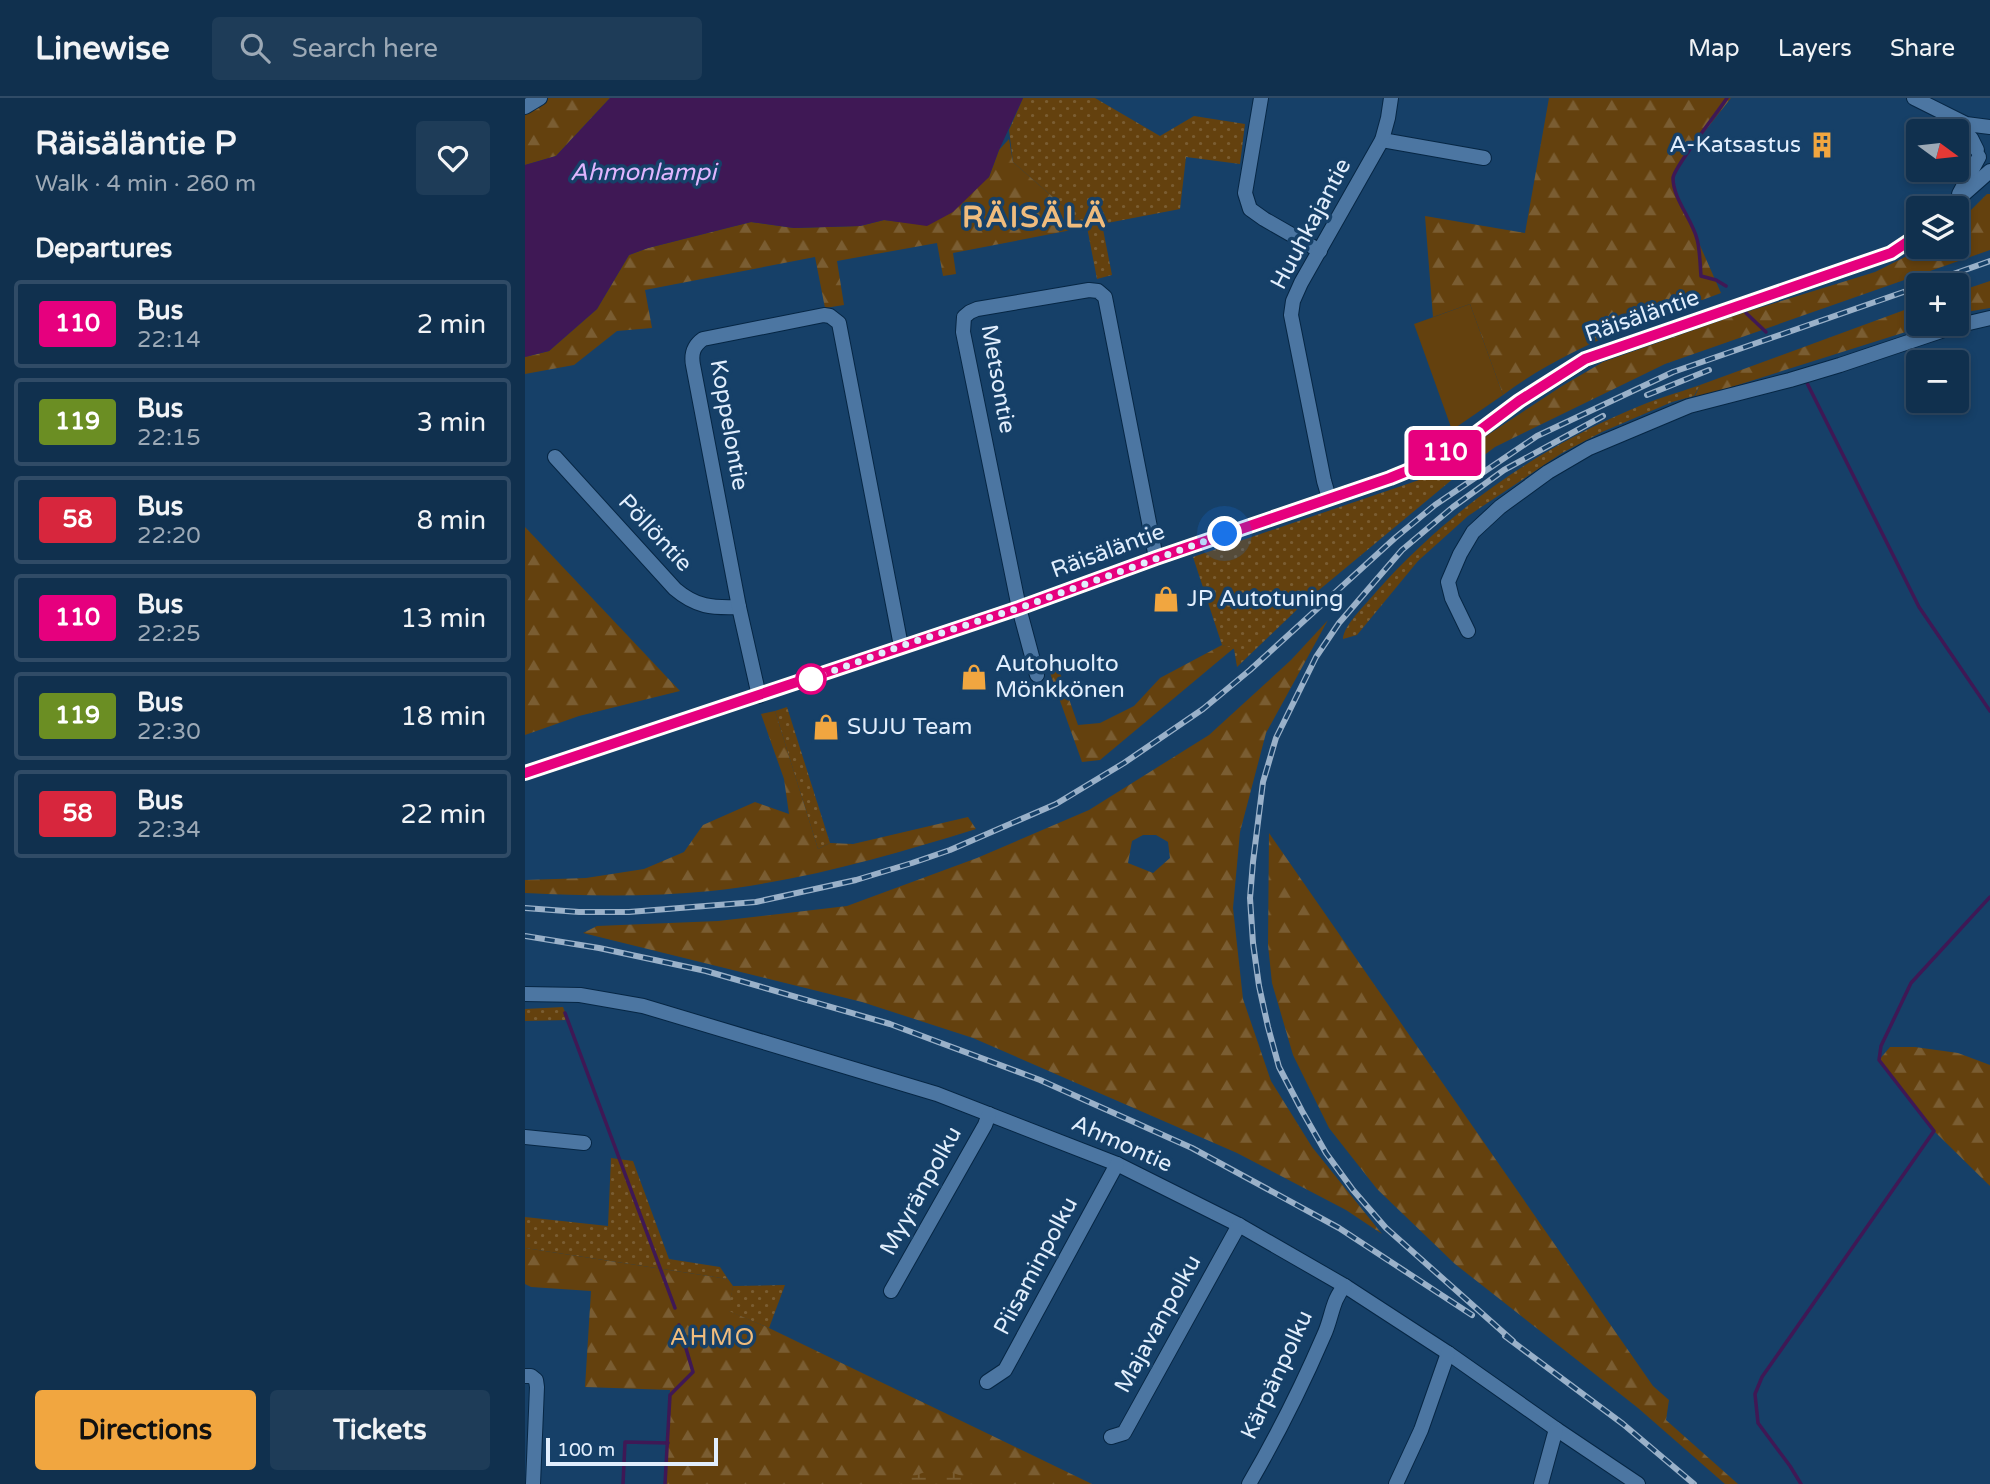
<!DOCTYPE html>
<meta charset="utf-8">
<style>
body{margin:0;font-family:"Varela Round",sans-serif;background:#1e3c58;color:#f1f3f6;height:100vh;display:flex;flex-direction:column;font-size:26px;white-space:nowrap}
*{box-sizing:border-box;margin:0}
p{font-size:23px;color:#9ca9b6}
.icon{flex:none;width:38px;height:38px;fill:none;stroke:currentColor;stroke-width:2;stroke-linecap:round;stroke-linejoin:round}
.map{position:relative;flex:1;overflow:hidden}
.sheet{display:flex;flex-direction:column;background:#10304e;width:525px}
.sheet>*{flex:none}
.badge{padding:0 14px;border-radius:5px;font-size:24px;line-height:46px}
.needle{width:46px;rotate:105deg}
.tools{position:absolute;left:1381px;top:21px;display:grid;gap:14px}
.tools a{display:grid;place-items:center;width:63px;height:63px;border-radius:7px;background:#10304e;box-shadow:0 4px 10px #0003,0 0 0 2px #304b66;font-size:35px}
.scale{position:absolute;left:21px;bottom:18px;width:172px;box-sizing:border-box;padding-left:7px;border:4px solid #e1eefd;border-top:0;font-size:19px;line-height:24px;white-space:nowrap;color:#e1eefd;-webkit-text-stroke:5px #164068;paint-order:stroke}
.you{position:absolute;width:35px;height:35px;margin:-18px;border:5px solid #fff;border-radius:50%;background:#1a73e8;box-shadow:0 0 0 10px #1a73e833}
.map>.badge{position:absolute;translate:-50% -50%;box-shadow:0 0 0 4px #fff}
h2{padding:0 35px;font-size:26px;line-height:63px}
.round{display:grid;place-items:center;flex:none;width:74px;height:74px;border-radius:7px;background:#1e3c58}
.headline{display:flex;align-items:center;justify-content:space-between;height:119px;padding:0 35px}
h1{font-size:33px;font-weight:800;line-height:52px}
.cta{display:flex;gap:14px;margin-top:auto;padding:14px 35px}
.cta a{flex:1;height:80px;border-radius:7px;background:#f1a640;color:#111;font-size:28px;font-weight:800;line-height:80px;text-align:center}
.cta a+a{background:#1e3c58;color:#f1f3f6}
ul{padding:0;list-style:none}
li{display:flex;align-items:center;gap:21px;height:88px;margin:0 14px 10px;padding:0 21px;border:4px solid #304b66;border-radius:7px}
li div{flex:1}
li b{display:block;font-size:26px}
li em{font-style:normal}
li .badge{min-width:77px;font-weight:700;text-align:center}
header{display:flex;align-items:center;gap:42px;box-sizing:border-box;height:98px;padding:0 35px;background:#10304e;border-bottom:2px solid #304b66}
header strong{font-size:33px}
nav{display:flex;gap:38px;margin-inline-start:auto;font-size:24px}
.search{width:490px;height:63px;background:#1e3c58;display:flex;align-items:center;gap:18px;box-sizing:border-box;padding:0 24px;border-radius:7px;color:#9ca9b6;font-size:26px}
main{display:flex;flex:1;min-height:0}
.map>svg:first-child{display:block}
.grass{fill:url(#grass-dots)}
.forest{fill:url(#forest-firs);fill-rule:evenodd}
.wetland{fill:url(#wetland-marsh)}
.pitch{fill:#64410e}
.water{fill:#3f1855}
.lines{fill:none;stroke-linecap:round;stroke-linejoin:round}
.stream{stroke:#3f1855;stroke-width:3.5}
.minor-casing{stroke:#062644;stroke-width:16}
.minor{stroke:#4c76a2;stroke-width:14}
.rail-casing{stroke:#9ab1c9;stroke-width:6}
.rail{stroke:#164068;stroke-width:3.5;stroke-dasharray:10;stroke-linecap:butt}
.line-casing{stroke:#fff;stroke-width:16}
.line{stroke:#e6007e;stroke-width:10}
.walk{stroke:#e1eefd;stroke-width:7;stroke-dasharray:0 12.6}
.stop-dot{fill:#fff;stroke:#e6007e;stroke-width:3.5}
.labels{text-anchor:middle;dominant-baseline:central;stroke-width:7;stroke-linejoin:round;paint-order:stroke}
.poi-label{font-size:23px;fill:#e1eefd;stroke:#164068;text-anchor:start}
.street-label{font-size:23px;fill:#e1eefd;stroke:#164068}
.water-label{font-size:24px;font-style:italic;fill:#e0b5fe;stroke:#164068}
.neighbourhood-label{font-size:24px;letter-spacing:2px;fill:#f0bc7d;stroke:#164068}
.district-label{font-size:30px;font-weight:bold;letter-spacing:2px;fill:#f0bc7d;stroke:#164068}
</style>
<header>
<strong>Linewise</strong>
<div class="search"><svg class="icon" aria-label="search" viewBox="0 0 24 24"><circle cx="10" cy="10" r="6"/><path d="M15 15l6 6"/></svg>Search here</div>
<nav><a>Map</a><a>Layers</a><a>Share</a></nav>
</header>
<main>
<section class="sheet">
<div class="headline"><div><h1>Räisäläntie P</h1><p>Walk · 4 min · 260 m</p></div><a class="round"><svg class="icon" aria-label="heart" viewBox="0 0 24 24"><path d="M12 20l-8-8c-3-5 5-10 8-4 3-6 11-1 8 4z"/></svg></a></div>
<h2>Departures</h2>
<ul>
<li><span class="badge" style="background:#e6007e;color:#fff">110</span><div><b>Bus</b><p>22:14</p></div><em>2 min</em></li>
<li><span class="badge" style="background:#6b8e23;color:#fff">119</span><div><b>Bus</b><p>22:15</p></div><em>3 min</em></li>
<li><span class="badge" style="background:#d7263d;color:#fff">58</span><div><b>Bus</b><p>22:20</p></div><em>8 min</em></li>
<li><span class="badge" style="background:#e6007e;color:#fff">110</span><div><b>Bus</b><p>22:25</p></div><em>13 min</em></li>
<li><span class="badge" style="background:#6b8e23;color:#fff">119</span><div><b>Bus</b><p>22:30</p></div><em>18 min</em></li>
<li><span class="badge" style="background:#d7263d;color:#fff">58</span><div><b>Bus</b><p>22:34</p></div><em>22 min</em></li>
</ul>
<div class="cta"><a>Directions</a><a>Tickets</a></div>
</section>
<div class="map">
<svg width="1465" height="1386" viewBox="0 0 1465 1386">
<defs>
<pattern id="grass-dots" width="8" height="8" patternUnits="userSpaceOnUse" patternTransform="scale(1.75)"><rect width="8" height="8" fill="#64410e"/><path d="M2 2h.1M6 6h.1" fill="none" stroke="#7a5d32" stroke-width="1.8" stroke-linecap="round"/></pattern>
<pattern id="forest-firs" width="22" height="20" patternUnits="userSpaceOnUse" patternTransform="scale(1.75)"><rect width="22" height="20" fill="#64410e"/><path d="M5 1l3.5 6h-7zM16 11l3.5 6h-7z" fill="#7a5d32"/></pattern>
<pattern id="wetland-marsh" width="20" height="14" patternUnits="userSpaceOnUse" patternTransform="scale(1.75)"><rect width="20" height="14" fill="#64410e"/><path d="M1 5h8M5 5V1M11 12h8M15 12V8" fill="none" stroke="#7a5d32"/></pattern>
</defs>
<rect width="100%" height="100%" fill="#164068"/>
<g class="grass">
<path d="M498,0H570L635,38L669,18L720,26L715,66L661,59L655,111L577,126L587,177L572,181L562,129L488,64L484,32Z"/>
<path d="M1175,287L1169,298L1147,304L1077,334L1037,355L943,418L893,463L832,537L818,541C818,528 842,505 851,494C920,416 1008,353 1105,312C1127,302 1152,295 1175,287Z"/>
<path d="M919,366L929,380L782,502L712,569L709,551L697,547L668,459L897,381Z"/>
<path d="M262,609L305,745L293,751L250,613Z"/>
<path d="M38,909L43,922L0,923V911Z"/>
<path d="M86,1060L108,1063L144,1161L195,1169L203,1181L0,1150V1119L83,1128Z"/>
<path d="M260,1187L244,1230L203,1213L208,1188Z"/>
</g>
<g class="forest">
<path d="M15,0H85L31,58L0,67V9Z"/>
<path d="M1024,0H1206L1153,67L1148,79L1151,93L1196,195C1121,223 1043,248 978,297L945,206L908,219L900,118L1000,135Z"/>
<path d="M484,41L488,64L562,129L428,155L431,176L418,178L412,145L312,163L319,207L300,210L290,159L120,192L127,230L92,233L49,267L0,276V259L24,253L72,211L104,157L123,150L226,124L269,130L335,128L359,122L402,127L464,79L474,52Z"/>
<path d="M1462,96H1465V152L1140,266L970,349L929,380L919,366L1037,288L1078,264L1208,218L1350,174L1400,149H1432V126Z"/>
<path d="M1465,183V210L1447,213L1432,218V194Z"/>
<path d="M1393,207V226H1406L1178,298H1170L1175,287Z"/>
<path d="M0,429L155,593L54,618L0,637Z"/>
<path d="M803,522L741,635L715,734L708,810L718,901L746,983L787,1049L857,1136L821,1112L712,1055L448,940L337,904L58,835L72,828L193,823L322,808L452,760L564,712L684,637L766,562ZM618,737H631L643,744L645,760L628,775L603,765L607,743Z"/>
<path d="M697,547L709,550L575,662L557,664L525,575L532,566L553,627L575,625L609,608L635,580Z"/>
<path d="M250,613L293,751L305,745L328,746L443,719L451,731C364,758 277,783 186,793C124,799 62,798 0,795V782L61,780L119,771L159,754L178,727L230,704L264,716L259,681L236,616Z"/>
<path d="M744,735L1128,1288L1144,1302L1141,1322L1213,1386H1200L1113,1310L930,1166L852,1091L804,1030L768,957L747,885L743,847Z"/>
<path d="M1365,949H1390L1433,955L1465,967V1088L1409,1033L1354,962Z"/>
<path d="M0,1150L203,1181L208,1188L204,1213L244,1230L567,1386H140L145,1292L60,1289L66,1193L6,1189L0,1186Z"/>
</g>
<path class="wetland" d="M425,1374L461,1386H371L397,1375Z"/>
<path class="pitch" d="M945,206L978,297L927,332L889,226Z"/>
<path class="water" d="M85,0H498L474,52L464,79L428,114L402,128L359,122L335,128L269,130L226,124L123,150L104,157L72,211L24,253L0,259V67L31,58Z"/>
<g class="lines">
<g class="stream">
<path d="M1201,188L1191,182L1176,178C1175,166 1175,152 1172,141C1167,121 1148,101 1148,80C1149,69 1193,14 1202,0"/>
<path d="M1221,215L1241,234"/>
<path d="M1282,285L1394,509L1465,613"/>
<path d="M40,915L150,1210"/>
<path d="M98,1386L100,1344L143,1345"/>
<path d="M140,1386L145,1297L168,1274L154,1227"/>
<path d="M1276,1386L1265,1368L1233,1325L1230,1296L1237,1279L1409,1033L1354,962L1356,948L1386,885L1465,799"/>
</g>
<g class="minor-casing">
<g id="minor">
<path d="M736,0L720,95L725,111L739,121L795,153"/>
<path d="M1389,0L1441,26L1465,29"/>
<path d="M0,9L15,0"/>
<path d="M1429,24L1446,40L1452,52"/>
<path d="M857,42L959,60"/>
<path d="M1434,96L1454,59"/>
<path d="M1423,110L1465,73"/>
<path d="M30,359L150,491C171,509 187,510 214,509"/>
<path d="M804,400L799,383L766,217L768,203L776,185L857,42L863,20L866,0"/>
<path d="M943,533L927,500L923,484L935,456L948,434L975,409L1023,374L1064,350L1164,308L1265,282L1315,267L1431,228L1465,220"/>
<path d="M512,577L494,510L438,234L439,219L445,214L452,211L564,192L573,193L580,199L631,460"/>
<path d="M234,598L214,509L168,267C166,256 168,248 178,241L299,217L305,218L314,225L376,548"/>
<path d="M0,675L494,510L631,460L865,380L910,362L950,336L994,303L1061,261L1366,155L1393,137"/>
<path d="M0,896L55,897L118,908L412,996L592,1066L714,1127L820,1188L923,1255L1031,1331L1113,1386"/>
<path d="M0,1039L59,1045"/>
<path d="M366,1193L460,1027L464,1016"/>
<path d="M0,1278H6L11,1282L12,1289L8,1386"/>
<path d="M462,1284L480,1272L592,1066"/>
<path d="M586,1339L599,1335L714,1127"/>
<path d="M724,1386C752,1338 777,1288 799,1237C807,1220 807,1201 820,1188"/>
<path d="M871,1386L896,1332L923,1255"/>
<path d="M1016,1386L1031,1331"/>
</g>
</g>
<use href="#minor" class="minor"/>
<g class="rail-casing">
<g id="rail">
<path d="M1397,187L1465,163"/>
<path d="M1122,297L1184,272"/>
<path d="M0,810L54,814H104L231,804L331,782L387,765L425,752L531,706L599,665L678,611L725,572L870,440L910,407L1012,338L1148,274L1393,189"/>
<path d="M0,838L74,850L181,873L365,926L515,982L667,1050L814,1130L947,1217"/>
<path d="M980,1238L1098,1326L1169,1386"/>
<path d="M988,1243L861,1130L828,1092L801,1055L777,1013L754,969L743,929L734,888L728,845L725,800L728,764L738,684L751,640L791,559L814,525L877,452L928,409L979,372L1078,318"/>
</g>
</g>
<use href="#rail" class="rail"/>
</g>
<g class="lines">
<g class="line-casing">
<path id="line" d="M0,675L494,510L631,460L865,380L909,362L950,336L994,303L1060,261L1366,155L1393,137"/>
</g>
<use href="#line" class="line"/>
<path class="walk" d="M286,581L376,548L494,510L700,436"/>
</g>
<defs>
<g id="building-bare" transform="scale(2.1)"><path d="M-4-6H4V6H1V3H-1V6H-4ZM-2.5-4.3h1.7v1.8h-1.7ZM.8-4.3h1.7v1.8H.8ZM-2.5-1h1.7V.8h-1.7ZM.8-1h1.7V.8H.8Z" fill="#f1a640" stroke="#164068" stroke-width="2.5" paint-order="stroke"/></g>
<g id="shop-bare" transform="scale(2.1)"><path d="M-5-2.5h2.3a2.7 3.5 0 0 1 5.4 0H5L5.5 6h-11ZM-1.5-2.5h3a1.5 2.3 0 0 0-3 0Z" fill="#f1a640" stroke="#164068" stroke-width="2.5" paint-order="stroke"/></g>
</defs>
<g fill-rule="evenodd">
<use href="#building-bare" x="1297" y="47"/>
<use href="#shop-bare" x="641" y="501"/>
<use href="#shop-bare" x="449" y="579"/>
<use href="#shop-bare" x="301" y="629"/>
</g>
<circle class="stop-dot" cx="286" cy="581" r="14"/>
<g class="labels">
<g class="poi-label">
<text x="1276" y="47" text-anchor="end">A-Katsastus</text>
<text x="662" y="501">JP Autotuning</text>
<text x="470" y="566">Autohuolto<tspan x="470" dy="26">Mönkkönen</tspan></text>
<text x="322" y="629">SUJU Team</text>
</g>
<g class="street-label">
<text transform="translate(786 126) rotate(-62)">Huuhkajantie</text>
<text transform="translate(1117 218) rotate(-19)">Räisäläntie</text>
<text transform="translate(473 281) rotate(80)">Metsontie</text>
<text transform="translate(204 327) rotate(80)">Koppelontie</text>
<text transform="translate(130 435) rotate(47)">Pöllöntie</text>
<text transform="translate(583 453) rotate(-20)">Räisäläntie</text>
<text transform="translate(597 1046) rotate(24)">Ahmontie</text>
<text transform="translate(396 1093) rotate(-61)">Myyränpolku</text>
<text transform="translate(511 1168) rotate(-62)">Piisaminpolku</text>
<text transform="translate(633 1226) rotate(-61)">Majavanpolku</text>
<text transform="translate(752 1277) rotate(-65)">Kärpänpolku</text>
</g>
<g class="water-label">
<text x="118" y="74">Ahmonlampi</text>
</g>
<g class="neighbourhood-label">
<text x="188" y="1239">AHMO</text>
</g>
<g class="district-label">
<text x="510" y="119">RÄISÄLÄ</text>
</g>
</g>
</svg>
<div class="tools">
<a><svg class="needle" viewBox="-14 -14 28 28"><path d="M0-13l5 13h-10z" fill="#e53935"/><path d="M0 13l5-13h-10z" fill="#9ca9b6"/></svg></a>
<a><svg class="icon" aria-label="layers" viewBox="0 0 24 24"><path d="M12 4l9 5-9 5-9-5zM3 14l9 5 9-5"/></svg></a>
<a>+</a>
<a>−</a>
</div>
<div class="scale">100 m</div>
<div class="you" style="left:700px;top:436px"></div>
<b class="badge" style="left:920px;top:355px;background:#e6007e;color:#fff">110</b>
</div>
</main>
